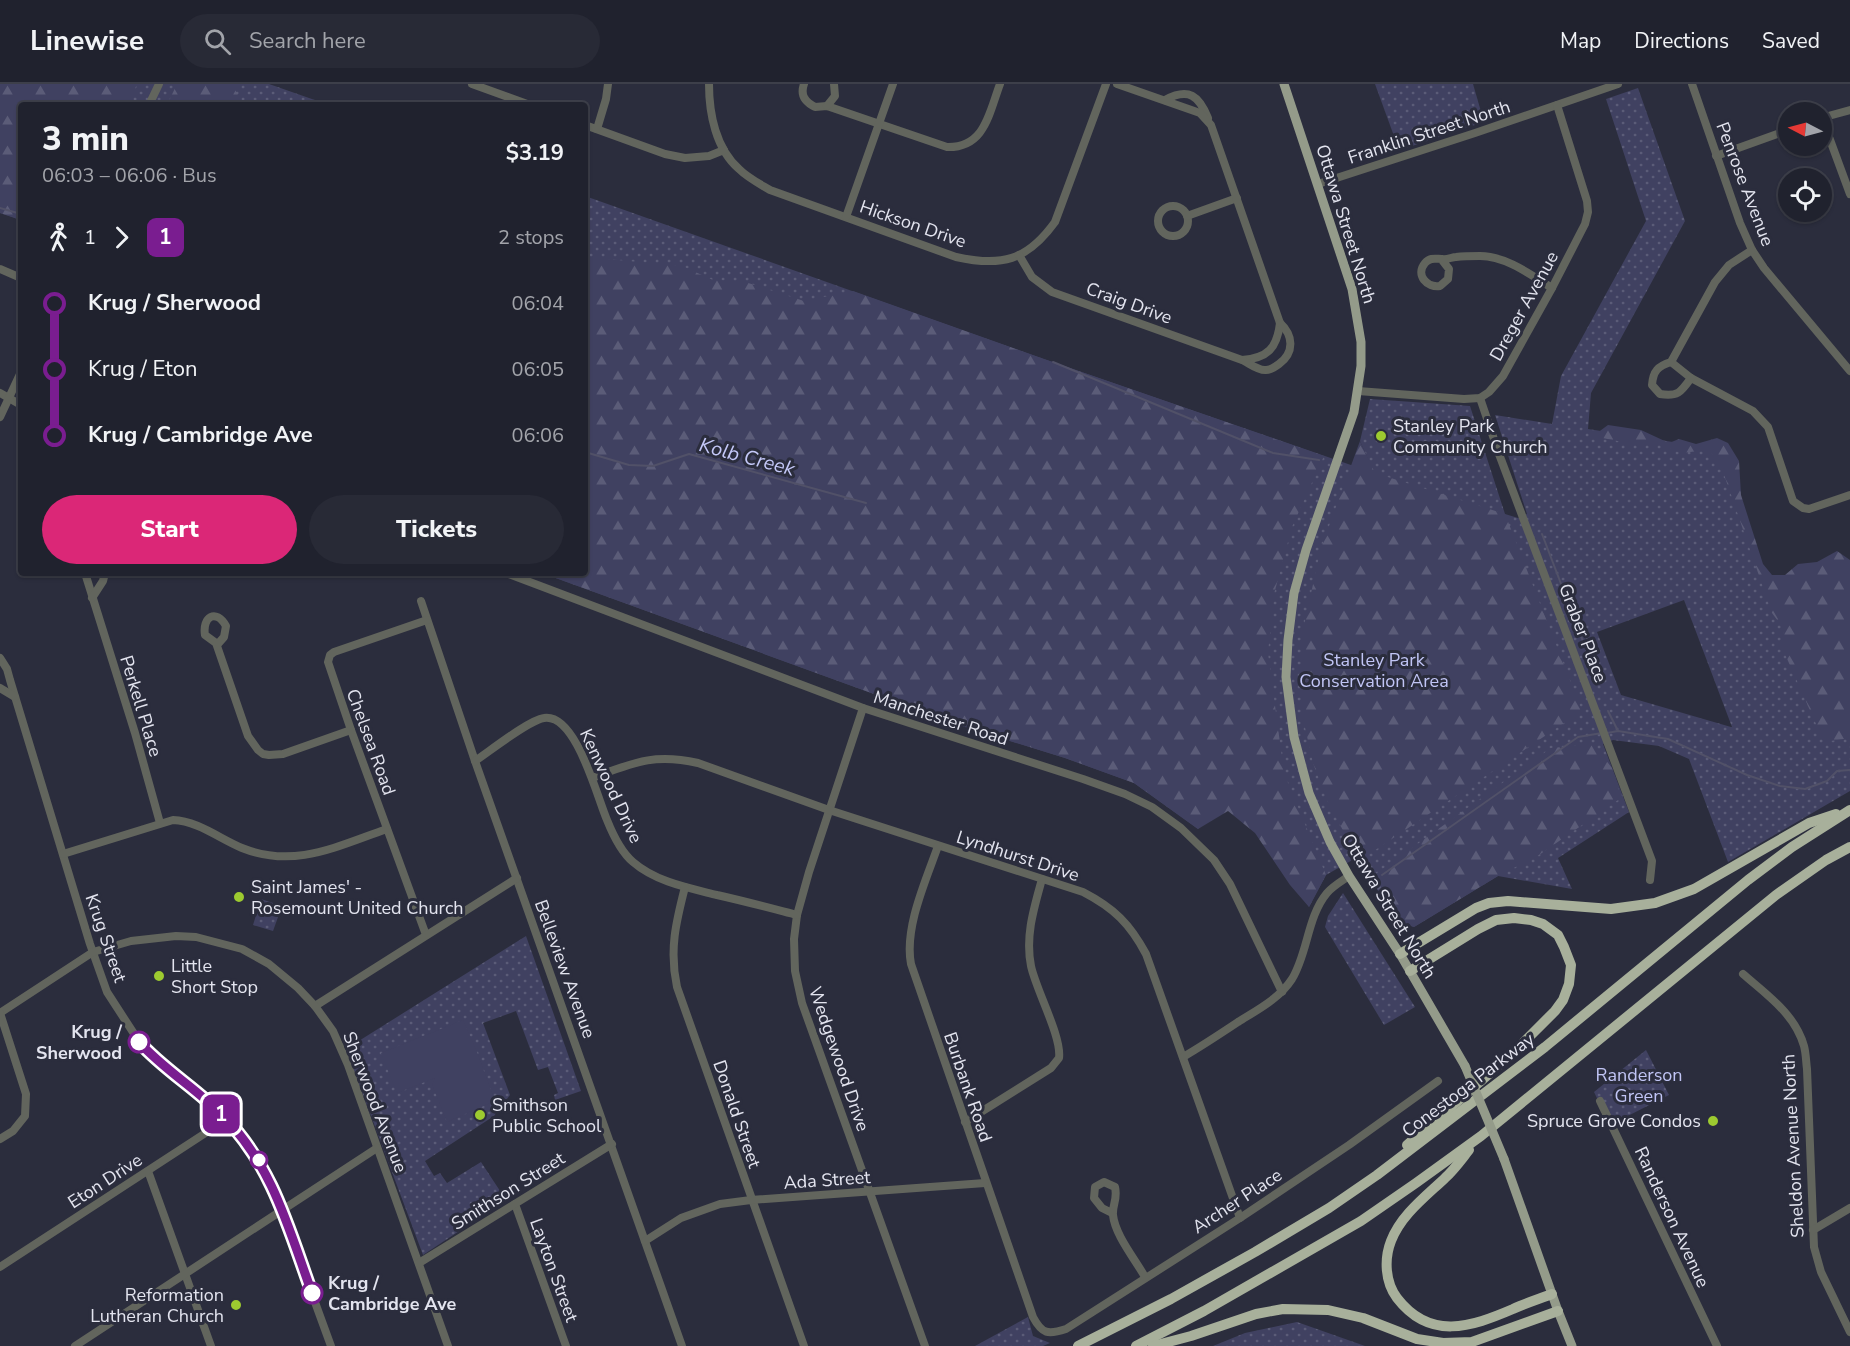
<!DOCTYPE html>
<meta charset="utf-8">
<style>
body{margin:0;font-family:"Nunito Sans",sans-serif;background:#282a36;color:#f1f3f6;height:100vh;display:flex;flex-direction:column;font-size:22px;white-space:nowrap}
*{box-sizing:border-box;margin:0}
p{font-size:20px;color:#a2a4aa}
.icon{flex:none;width:33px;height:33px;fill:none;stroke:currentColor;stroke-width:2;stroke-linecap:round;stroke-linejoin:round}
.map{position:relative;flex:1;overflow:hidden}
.sheet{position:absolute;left:18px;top:18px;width:570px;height:474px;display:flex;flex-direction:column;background:#20222e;border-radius:6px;box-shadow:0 2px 4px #0004,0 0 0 2px #3d3f4a}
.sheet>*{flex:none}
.badge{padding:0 12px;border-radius:9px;font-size:21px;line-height:39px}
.needle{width:39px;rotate:276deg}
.fabs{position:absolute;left:1778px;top:18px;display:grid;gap:12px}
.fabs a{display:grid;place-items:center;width:54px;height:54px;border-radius:50%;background:#20222e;box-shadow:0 2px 4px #0004,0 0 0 2px #3d3f4a;font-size:30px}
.map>.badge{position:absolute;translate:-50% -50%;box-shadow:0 0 0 3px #fff}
.legs{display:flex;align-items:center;gap:9px;height:66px;padding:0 24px;font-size:20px}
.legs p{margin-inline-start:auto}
.overview{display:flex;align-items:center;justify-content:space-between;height:102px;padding:0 24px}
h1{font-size:33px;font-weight:800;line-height:45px}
.primary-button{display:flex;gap:12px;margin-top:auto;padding:12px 24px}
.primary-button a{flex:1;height:69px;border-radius:36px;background:#db2777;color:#fff;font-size:24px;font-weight:800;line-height:69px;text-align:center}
.primary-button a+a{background:#282a36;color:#f1f3f6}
ul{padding:0 24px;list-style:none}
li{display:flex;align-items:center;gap:21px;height:66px;font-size:22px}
li i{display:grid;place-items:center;width:9px;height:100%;margin:0 8px;background:currentColor}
li i::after{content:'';width:15px;height:15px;margin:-8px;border:4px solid;border-radius:50%;background:#20222e}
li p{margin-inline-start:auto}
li:first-child i{background:linear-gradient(#0000 50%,currentColor 0)}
li:last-child i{background:linear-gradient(currentColor 50%,#0000 0)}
header{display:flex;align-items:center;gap:36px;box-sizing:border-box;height:84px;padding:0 30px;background:#20222e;border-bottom:2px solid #3d3f4a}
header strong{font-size:28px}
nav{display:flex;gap:33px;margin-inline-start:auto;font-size:21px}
.search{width:420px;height:54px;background:#282a36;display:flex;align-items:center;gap:15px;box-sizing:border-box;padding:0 21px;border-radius:33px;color:#a2a4aa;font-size:22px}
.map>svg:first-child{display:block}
.green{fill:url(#green-dots);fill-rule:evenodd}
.forest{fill:url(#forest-firs)}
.pitch{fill:#404161}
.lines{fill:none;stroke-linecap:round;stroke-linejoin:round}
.stream{stroke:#515168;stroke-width:2}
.minor{stroke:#62655d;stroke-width:8}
.major{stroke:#949b8a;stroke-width:9}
.highway{stroke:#a8b09b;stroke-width:10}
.major-bridge{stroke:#949b8a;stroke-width:9}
.line-1-casing{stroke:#fff;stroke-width:14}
.line-1{stroke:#7a1d90;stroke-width:9}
.poi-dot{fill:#9dca30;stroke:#2b2d3d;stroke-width:2}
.stop-1-dot{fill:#fff;stroke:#7a1d90;stroke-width:3}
.labels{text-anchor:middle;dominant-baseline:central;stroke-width:6;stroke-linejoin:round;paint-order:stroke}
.street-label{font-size:18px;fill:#e3e4ef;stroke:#2b2d3d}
.poi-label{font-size:18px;fill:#e3e4ef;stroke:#2b2d3d;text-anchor:start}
.park-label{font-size:18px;fill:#c1c5f5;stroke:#2b2d3d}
.stop-label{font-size:18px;font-weight:bold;fill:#e3e4ef;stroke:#2b2d3d;text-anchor:end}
.water-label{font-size:20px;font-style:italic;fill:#c4c8f8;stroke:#2b2d3d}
</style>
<header>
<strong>Linewise</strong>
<div class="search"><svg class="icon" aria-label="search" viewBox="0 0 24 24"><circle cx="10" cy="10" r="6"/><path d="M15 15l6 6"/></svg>Search here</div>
<nav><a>Map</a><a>Directions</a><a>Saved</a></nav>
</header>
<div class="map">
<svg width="1850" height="1262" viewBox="0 0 1850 1262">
<defs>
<pattern id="green-dots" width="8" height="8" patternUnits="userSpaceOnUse" patternTransform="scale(1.5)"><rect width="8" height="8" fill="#404161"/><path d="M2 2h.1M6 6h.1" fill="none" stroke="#5b5c78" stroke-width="1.8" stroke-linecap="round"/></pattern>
<pattern id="forest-firs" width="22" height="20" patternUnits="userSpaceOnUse" patternTransform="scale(1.5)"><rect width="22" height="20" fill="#404161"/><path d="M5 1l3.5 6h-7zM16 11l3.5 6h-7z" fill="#5b5c78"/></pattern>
</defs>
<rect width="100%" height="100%" fill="#2b2d3d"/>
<g class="green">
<path d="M0,0H269L329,21H21V136L0,129Z"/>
<path d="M1375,0H1473L1484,38L1406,64L1398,63Z"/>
<path d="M1638,4L1685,137L1591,309L1588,345L1725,366L1765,492L1804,498L1850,485V707L1728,778L1689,675L1659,662L1613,656L1603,660L1629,728L1558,774L1572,805L1498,792L1414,843L1399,838L1356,774L1326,791L1309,823L1267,745L1229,710L1198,745L1134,699L1065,674L962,642L542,489H585V112L1038,273L1374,389L1360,357L1370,315L1470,322L1505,430L1518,434L1527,430L1495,331L1552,340L1561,292L1646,137L1606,15ZM1684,516L1732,643H1731L1621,611L1597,548Z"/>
<path d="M1343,809L1415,923L1384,941L1325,843L1328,832Z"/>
<path d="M261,815L282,822L273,847L253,841Z"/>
<path d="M526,852L581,1007L555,1016L554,1011L558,1009L548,983L538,986L516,927L483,939L510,1011L494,1032L425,1077L434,1092L440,1089L447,1099L481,1078L506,1116L423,1171L346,965Z"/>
<path d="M1646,966L1669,1011L1610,1041L1594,1008Z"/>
<path d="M1028,1233L1033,1252L1050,1259L1043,1262H975Z"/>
<path d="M1297,1238L1365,1262H1213L1245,1249Z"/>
</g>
<g class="forest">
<path d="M0,0H137L128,21H21V136L0,129Z"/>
<path d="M177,0H232L243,21H167Z"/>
<path d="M585,173L682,182L713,196L745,198L804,217L853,207L1044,275L1324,372L1292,443L1274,510L1268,569L1284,689L1326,791L1309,823L1290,801L1255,749L1228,727L1198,745L1134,699L1065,674L962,642L542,489H585Z"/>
<path d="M1608,341L1641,346L1669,359L1679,355L1696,360L1717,354L1728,359L1739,377L1741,411L1763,480L1772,491H1785L1798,480L1817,478L1837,467L1850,476V654L1824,658L1781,561L1784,545L1772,529L1720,379L1708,366L1681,369L1656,359L1632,360L1593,352Z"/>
<path d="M1360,357L1375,389L1505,430L1582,627L1359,777L1327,716L1313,679L1302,630L1303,546L1321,464Z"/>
<path d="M1593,660L1612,684L1621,714L1539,771L1498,792L1414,843L1399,838L1370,794L1551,664Z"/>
</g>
<path class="pitch" d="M463,936L477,968L495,1017L447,1038L432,1000L435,994L397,1009L381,969Z"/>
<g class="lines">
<g class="stream">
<path d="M0,124L21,130"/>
<path d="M1053,278L1273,369L1319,376"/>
<path d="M585,368L629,381L653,382L689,370L866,419"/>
<path d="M1542,450L1592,581"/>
<path d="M1608,627L1618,647"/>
<path d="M1607,649L1618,647L1668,655L1747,691L1780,702L1805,705L1827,697L1837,687L1850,686"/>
<path d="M1382,791L1578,653L1602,649"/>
</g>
<g class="minor">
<path d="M472,0L530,21"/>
<path d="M709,0C709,30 716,65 739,85C748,94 760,100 770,106L956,173C1001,183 1027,177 1055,138L1106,0"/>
<path d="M804,0C800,11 805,18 815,23L827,22L947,63C985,64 989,29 1000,0"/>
<path d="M1692,0L1740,139L1752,166L1764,184L1850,287"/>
<path d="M1165,16C1189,3 1199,12 1208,34"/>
<path d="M149,21L159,0"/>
<path d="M827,22L835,12L834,0"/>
<path d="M1821,34L1850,26"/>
<path d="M1822,34L1850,110"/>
<path d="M585,41L665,70L685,74L709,72L724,66"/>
<path d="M597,45L606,15L608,0"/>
<path d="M1716,72L1788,46"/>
<path d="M1318,100L1475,49L1618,0"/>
<circle cx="1173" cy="137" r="15"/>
<path d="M1187,132L1237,114"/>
<path d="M846,133L893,0"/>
<path d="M1019,171L1032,193L1052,208L1242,276C1268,274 1277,264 1280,239L1211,41L1200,29L1117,0"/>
<path d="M1442,176L1449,185L1448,195L1440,202C1427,204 1415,191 1425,179C1430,173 1436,175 1442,175C1447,176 1452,173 1456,173C1464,172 1472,172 1480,172C1506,172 1531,191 1552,204"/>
<path d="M0,185L21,194"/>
<path d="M1244,277C1250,280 1259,287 1266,286C1271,286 1275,283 1279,280C1295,268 1293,251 1280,239"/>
<path d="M1671,278L1691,294L1753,327L1768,343L1793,417L1803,424L1809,425L1850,411"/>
<path d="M1691,294C1681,308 1678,313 1660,310L1652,301C1653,287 1658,282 1671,278L1715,198L1729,181L1752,166"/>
<path d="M1358,307L1464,315L1480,314L1489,308L1503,292L1552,204L1585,140L1588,128L1587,117L1557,21"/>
<path d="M0,309L21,321"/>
<path d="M1480,314L1499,370L1652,777L1650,796"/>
<path d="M0,333L21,288"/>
<path d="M85,489L135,649L160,739"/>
<path d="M506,489L863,624L1083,695L1125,710L1152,723L1181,744L1214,776L1230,800L1282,908"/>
<path d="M92,514L103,497L105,489"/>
<path d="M421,517L475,677L682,1262"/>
<path d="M217,561L224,553L226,542C216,524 202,533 205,551L216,559L248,652L258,666L263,670L269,671L283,670L351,646"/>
<path d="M0,574L7,585L10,596L90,860L107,908L140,959L162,982L213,1022L241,1051L259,1076L274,1106L331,1262"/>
<path d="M0,604L15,613"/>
<path d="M863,624L809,788L797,831L794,855L795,887L802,919L925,1262"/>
<path d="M475,677C490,667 529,636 544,634C576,629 597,713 607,736C613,751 621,768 633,778C656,798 689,804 717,811C744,817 770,824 797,831"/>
<path d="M592,694C633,679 653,669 698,679L829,726L1083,808C1114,824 1130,840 1146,870L1240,1134"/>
<path d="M938,762C926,796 904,844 911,880L1033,1233C1042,1250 1048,1251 1066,1245L1240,1134L1349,1061L1438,997"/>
<path d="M63,770L173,736C198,737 220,755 242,764C295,785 337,762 387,745"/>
<path d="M685,803C676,838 669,866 677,903L804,1262"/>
<path d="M426,851L351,646L328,578L330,571L334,568L427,536"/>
<path d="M1743,890C1767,911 1795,930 1804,962C1806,969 1806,978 1807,985L1814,1163L1821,1188L1850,1248"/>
<path d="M315,922L517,794"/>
<path d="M0,929L93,868L131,857L176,852L196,853L242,865L269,880L298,904L315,922L333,947L348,981L448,1262"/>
<path d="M0,929L26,1010L25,1032L13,1047L0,1055"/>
<path d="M1183,973C1202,962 1220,950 1238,938C1257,926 1279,915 1292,895C1308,869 1307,833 1327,809C1333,802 1342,797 1349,792"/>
<path d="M1600,1017L1717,1262"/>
<path d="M965,1038L1051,984L1059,974C1062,953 1036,906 1031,882C1025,852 1034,824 1042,795"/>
<path d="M148,1087L211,1262"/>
<path d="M515,1120L566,1262"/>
<path d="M1112,1129L1102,1124L1094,1114L1095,1103L1104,1098L1115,1103C1118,1115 1112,1121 1113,1131C1115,1151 1135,1175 1145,1193"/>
<path d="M1813,1146L1850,1124"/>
<path d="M645,1157L681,1134L720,1120L751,1116L985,1099"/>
<path d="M419,1179L612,1060"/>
<path d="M0,1183L227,1035"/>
<path d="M75,1262L377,1064"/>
</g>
<g class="major">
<path d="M1284,0L1352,205L1361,258V282L1354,328L1306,466L1294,509L1288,556L1286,593L1294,653L1309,709L1330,758L1349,792L1400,870L1465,982"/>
<path d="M1504,1075L1558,1227L1572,1262"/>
</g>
<g class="highway">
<path d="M1400,870L1476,824L1489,819L1508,817L1611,825L1655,819L1694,805L1809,739L1836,730"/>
<path d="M1407,1061L1512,970L1555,927L1563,916L1569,900L1571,881L1564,863L1558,851L1543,840L1531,836L1514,834L1496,836L1478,845L1410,887"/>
<path d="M1469,1066C1461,1076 1454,1086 1445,1094C1425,1113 1401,1131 1391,1157C1384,1175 1385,1198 1397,1214C1430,1257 1471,1243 1513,1225C1526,1219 1539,1215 1552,1210"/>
<path d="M1078,1262L1171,1215L1255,1168L1329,1124L1377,1091L1545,963L1748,796L1792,763L1850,726"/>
<path d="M1136,1262L1204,1227L1361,1137L1416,1099L1481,1052L1776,811L1826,776L1850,763"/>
<path d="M1153,1262L1191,1252L1256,1230L1283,1225L1328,1226L1363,1234L1417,1255L1443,1259L1472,1258L1558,1227"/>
</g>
<path class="major-bridge" d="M1465,982L1504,1075"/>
</g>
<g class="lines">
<g class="line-1-casing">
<path id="line-1" d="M139,958C165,987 199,1006 225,1034C273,1083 289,1146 312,1209"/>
</g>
<use href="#line-1" class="line-1"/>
</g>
<g class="poi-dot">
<circle cx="1381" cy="352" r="6"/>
<circle cx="239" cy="813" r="6"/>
<circle cx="159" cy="892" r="6"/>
<circle cx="480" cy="1031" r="6"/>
<circle cx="1713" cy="1037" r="6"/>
<circle cx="236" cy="1221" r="6"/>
</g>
<g class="stop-1-dot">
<circle cx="139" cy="958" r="10"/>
<circle cx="259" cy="1076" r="8"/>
<circle cx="312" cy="1209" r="10"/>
</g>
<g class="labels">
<g class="street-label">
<text transform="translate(1429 48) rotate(-18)">Franklin Street North</text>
<text transform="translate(1745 100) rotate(69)">Penrose Avenue</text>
<text transform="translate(913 140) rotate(19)">Hickson Drive</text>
<text transform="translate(1346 140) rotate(73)">Ottawa Street North</text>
<text transform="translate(1129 219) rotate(20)">Craig Drive</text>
<text transform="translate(1524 222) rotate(-61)">Dreger Avenue</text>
<text transform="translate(1583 549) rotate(69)">Graber Place</text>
<text transform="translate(141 622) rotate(73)">Perkell Place</text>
<text transform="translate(941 634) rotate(18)">Manchester Road</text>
<text transform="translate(371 658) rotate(70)">Chelsea Road</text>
<text transform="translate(611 702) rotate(65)">Kenwood Drive</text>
<text transform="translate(1018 772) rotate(18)">Lyndhurst Drive</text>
<text transform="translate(1389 822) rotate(59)">Ottawa Street North</text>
<text transform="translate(106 854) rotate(71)">Krug Street</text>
<text transform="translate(565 885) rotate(70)">Belleview Avenue</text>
<text transform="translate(839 975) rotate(71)">Wedgewood Drive</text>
<text transform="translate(1468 1001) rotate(-37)">Conestoga Parkway</text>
<text transform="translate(968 1003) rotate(71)">Burbank Road</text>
<text transform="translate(375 1018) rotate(69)">Sherwood Avenue</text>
<text transform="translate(737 1030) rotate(71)">Donald Street</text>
<text transform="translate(1793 1062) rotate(-93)">Sheldon Avenue North</text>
<text transform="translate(827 1096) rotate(-4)">Ada Street</text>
<text transform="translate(105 1097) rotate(-33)">Eton Drive</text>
<text transform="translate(508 1107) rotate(-32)">Smithson Street</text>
<text transform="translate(1237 1117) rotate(-33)">Archer Place</text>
<text transform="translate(1672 1133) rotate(65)">Randerson Avenue</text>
<text transform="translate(554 1186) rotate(70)">Layton Street</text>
</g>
<g class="poi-label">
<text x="1393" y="342">Stanley Park<tspan x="1393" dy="21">Community Church</tspan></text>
<text x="251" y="803">Saint James' -<tspan x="251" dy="21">Rosemount United Church</tspan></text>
<text x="171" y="882">Little<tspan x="171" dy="21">Short Stop</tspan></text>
<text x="492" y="1021">Smithson<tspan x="492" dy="21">Public School</tspan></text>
<text x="1701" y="1037" text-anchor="end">Spruce Grove Condos</text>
<text x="224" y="1211" text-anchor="end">Reformation<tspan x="224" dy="21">Lutheran Church</tspan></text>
</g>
<g class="park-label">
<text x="1374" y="576">Stanley Park<tspan x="1374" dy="21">Conservation Area</tspan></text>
<text x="1639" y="991">Randerson<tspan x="1639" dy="21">Green</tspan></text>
</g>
<g class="stop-label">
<text x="122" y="948">Krug /<tspan x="122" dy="21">Sherwood</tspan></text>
<text x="328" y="1199" text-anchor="start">Krug /<tspan x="328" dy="21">Cambridge Ave</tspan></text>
</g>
<g class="water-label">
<text transform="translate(747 373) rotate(15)">Kolb Creek</text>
</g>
</g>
</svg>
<div class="fabs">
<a><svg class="needle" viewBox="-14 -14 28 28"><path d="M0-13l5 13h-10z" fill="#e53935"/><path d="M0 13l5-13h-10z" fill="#a2a4aa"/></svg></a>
<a><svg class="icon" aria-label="locate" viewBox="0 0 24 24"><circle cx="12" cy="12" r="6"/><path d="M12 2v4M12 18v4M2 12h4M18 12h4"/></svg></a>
</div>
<b class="badge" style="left:221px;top:1030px;background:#7a1d90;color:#fff">1</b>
<section class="sheet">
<div class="overview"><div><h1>3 min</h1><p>06:03 – 06:06 · Bus</p></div><b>$3.19</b></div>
<div class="legs"><svg class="icon" aria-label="walk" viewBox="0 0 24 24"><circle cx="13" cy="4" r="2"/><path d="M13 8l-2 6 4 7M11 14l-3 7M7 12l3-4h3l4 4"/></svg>1<svg class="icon" aria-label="forward" viewBox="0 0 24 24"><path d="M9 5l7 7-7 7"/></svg><b class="badge" style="background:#7a1d90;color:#fff">1</b><p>2 stops</p></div>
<ul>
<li><i style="color:#7a1d90"></i><b>Krug / Sherwood</b><p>06:04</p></li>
<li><i style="color:#7a1d90"></i><span>Krug / Eton</span><p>06:05</p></li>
<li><i style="color:#7a1d90"></i><b>Krug / Cambridge Ave</b><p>06:06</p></li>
</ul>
<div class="primary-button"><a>Start</a><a>Tickets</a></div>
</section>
</div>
